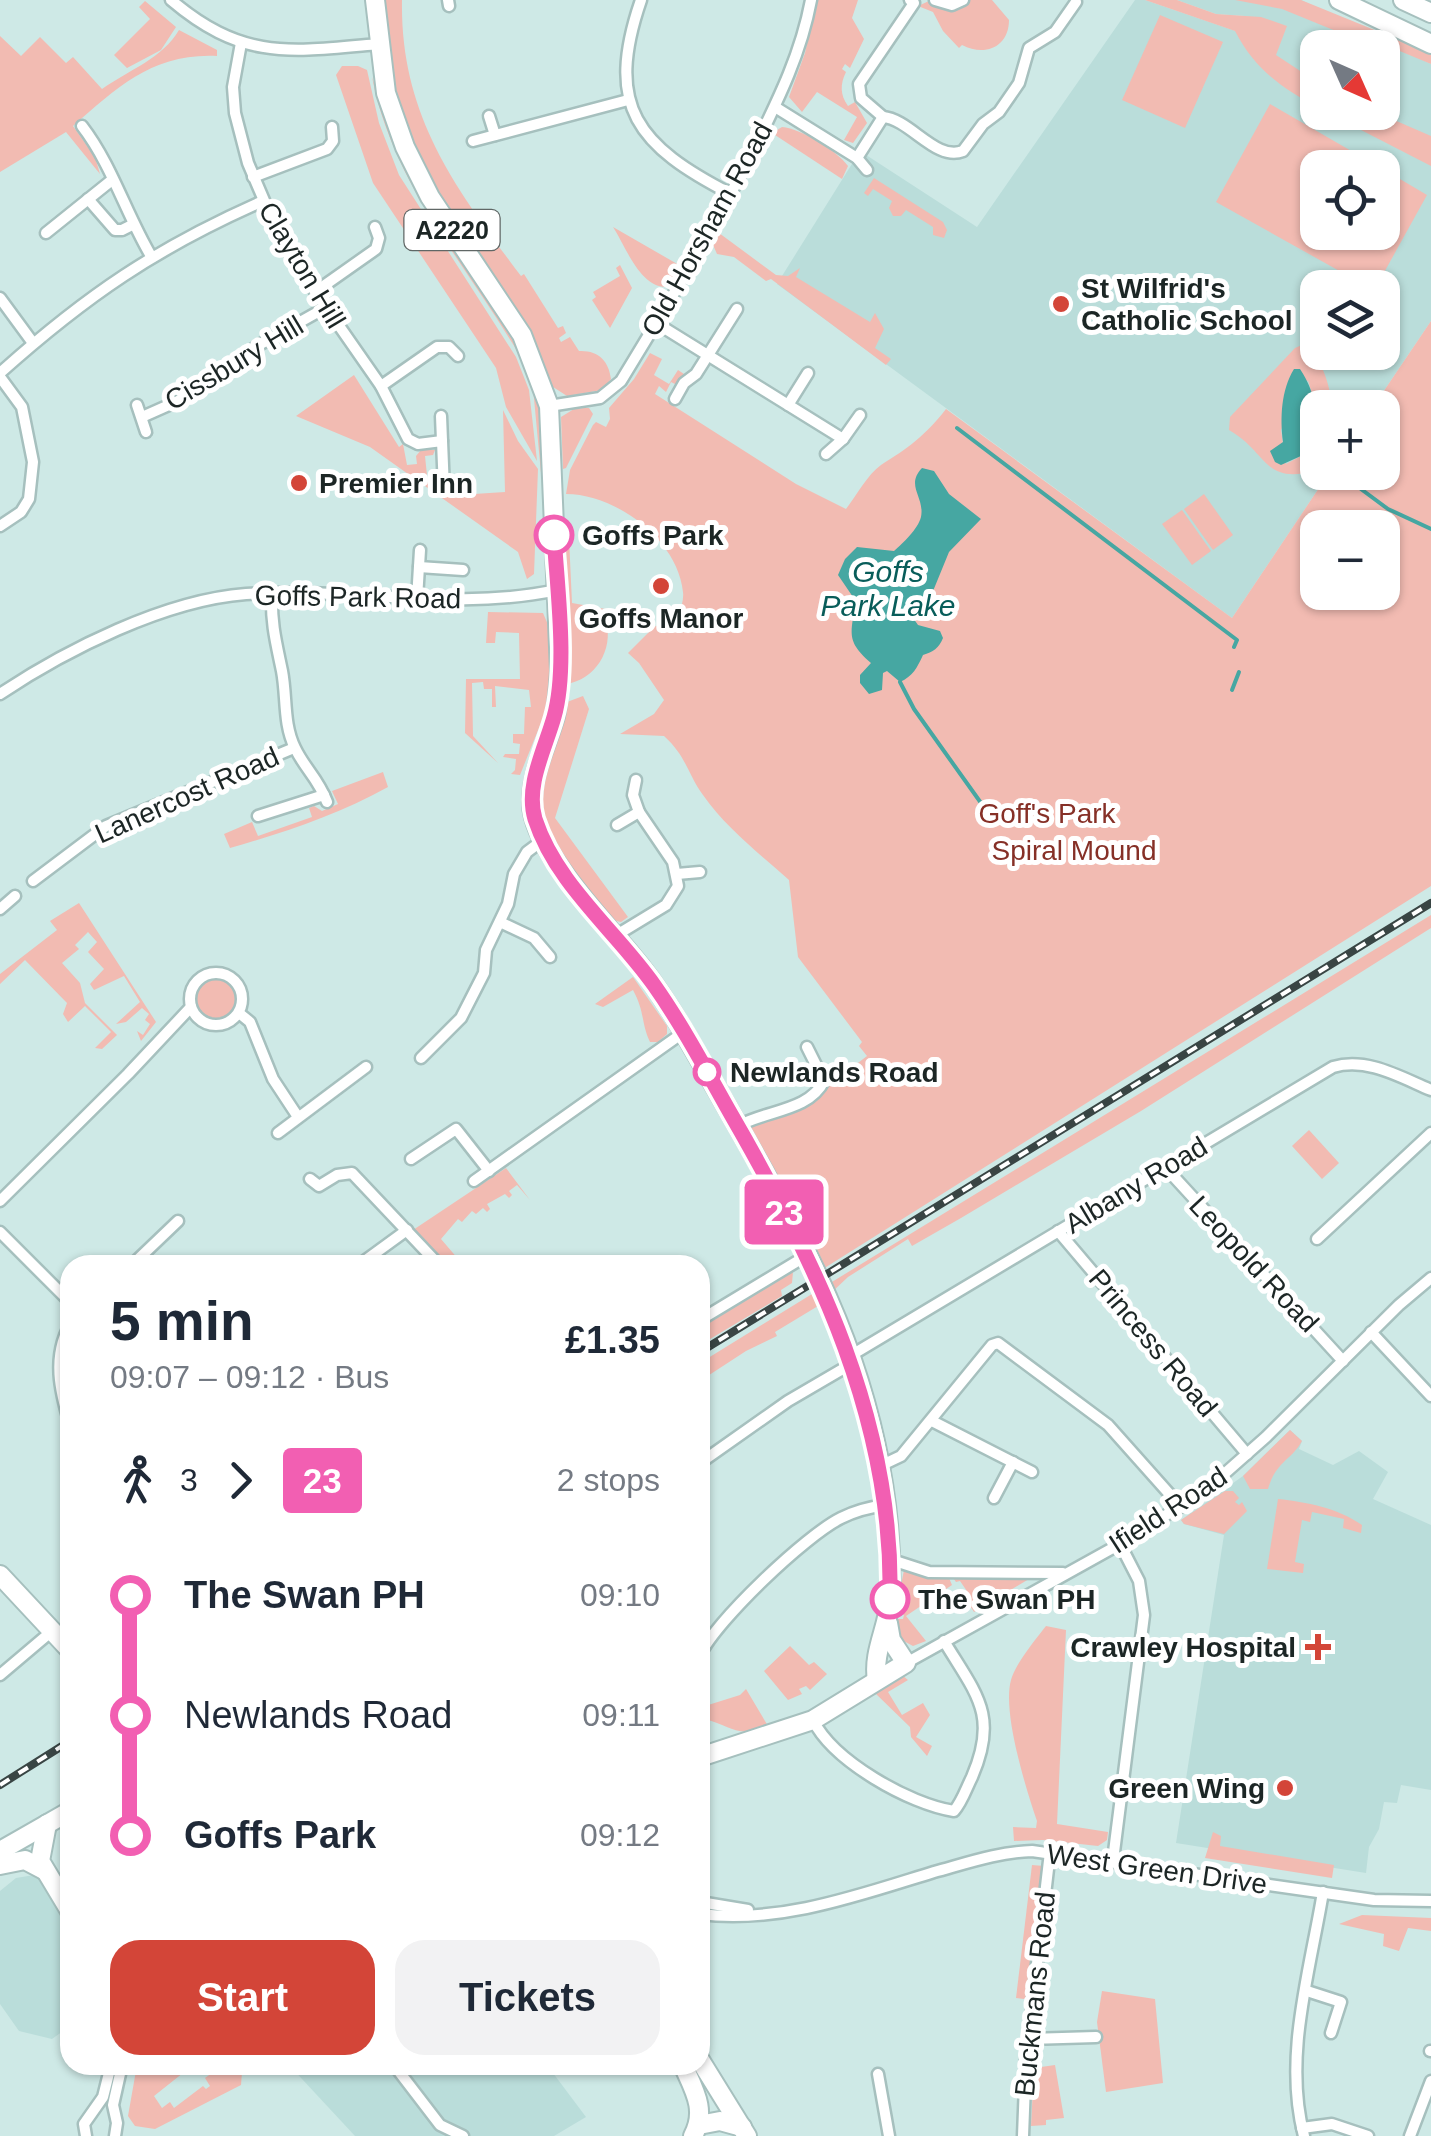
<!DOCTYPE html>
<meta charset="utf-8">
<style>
body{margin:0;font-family:Helvetica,sans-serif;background:#f2f2f3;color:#1f2937;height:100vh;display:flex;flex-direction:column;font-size:38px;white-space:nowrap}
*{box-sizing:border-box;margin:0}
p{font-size:32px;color:#747a83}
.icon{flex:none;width:55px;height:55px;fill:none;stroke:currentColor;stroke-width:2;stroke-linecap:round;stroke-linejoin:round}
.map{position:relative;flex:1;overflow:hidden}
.sheet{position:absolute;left:60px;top:1255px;width:650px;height:820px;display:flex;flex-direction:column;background:#fff;border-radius:30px;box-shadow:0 2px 8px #0004}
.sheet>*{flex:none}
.badge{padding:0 20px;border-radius:8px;font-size:35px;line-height:65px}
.needle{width:65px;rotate:135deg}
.controls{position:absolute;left:1300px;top:30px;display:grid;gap:20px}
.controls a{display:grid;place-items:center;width:100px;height:100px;border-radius:20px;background:#fff;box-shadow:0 2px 8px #0004;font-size:50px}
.map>.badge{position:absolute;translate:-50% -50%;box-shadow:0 0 0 5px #fff}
.legs{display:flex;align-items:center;gap:15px;height:110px;padding:0 50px;font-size:32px}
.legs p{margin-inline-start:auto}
.summary{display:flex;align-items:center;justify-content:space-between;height:170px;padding:0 50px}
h1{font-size:55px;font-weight:700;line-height:75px}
.primary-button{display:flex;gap:20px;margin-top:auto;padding:20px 50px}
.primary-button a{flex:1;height:115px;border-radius:30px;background:#d34538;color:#fff;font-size:40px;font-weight:700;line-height:115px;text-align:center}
.primary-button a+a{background:#f2f2f3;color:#1f2937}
ul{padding:0 50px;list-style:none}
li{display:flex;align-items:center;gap:35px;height:120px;font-size:38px}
li i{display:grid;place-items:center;width:15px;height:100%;margin:0 12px;background:currentColor}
li i::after{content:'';width:25px;height:25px;margin:-12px;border:8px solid;border-radius:50%;background:#fff}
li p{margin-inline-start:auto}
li:first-child i{background:linear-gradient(#0000 50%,currentColor 0)}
li:last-child i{background:linear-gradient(currentColor 50%,#0000 0)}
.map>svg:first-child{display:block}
.built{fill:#baddda;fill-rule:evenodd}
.green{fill:#f2bbb2;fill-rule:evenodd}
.water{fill:#46a7a2}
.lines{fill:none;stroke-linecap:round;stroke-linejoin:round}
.stream{stroke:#46a7a2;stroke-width:4}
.street-casing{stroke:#a6c0be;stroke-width:15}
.primary-casing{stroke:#a6c0be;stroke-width:22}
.street{stroke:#fff;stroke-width:10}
.primary{stroke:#fff;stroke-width:18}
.rail-casing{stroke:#394544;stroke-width:8}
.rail{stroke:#fff;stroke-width:4;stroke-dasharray:11;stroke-linecap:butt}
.line-1-casing{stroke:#fff;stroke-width:22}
.line-1{stroke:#f25fb2;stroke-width:15}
.poi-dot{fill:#d34538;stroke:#fff;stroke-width:4}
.stop-1-dot{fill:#fff;stroke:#f25fb2;stroke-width:5}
.labels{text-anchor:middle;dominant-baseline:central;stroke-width:10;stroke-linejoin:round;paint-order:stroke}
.shield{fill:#fff;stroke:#606766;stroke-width:2.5}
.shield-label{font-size:25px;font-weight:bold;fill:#1c2625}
.street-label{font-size:28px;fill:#1c2625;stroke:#fff}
.poi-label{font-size:28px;font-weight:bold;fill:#1c2625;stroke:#fff;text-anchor:start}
.stop-label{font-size:28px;font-weight:bold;fill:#1c2625;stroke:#fff;text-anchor:start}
.park-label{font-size:28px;fill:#863027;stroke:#fff}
.water-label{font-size:30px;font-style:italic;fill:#085d5a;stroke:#fff}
</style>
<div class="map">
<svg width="1431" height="2136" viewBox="0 0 1431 2136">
<rect width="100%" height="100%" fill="#cee9e6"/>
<g class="built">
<path d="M1135,0H1145L1279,46L1286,26L1246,16L1216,14L1177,0H1301L1431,64V321L1373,407L1318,408V472L1329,473L1232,618L777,284L860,151L977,227ZM1318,48H1382V112H1318ZM1318,168H1382V232H1318ZM1318,288H1382V352H1318Z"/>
<path d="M1290,1430L1302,1441L1299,1449L1333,1465L1359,1451L1388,1472L1373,1499L1431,1525V1790L1401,1785L1397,1803L1384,1802L1379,1829L1369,1847L1366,1873L1176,1843L1224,1535L1184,1524L1181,1520L1243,1476Z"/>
<path d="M40,1874L66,1886L70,1884V2026L52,2039L19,2031L0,2004V1891L16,1878Z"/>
<path d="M289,2065H547L586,2117L554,2136H355Z"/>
</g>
<g class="green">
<path d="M382,0H402C400,115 455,188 521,276L524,274L558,328L563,326L566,333L559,338L561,342L570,337L579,351C598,350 609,361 611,379L602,390L567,396L550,385L518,313L431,187L394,100Z"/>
<path d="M816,0H858L852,18L864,39L850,68L845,64L842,69L846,72C840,84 840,95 848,106L855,102L867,123L853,143L844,140L857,117L817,92L802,112L789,97L805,53Z"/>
<path d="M970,0H992L1009,20C1009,47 985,57 962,45L959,48L943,31L933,12L918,6L929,1L953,9Z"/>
<path d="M1145,0H1177L1216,14L1261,17L1287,26L1276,55L1317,82V107C1281,88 1254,68 1235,31Z"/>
<path d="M1235,0H1301L1431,53V64L1390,47L1387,52L1382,48L1375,47L1282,9Z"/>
<path d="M145,1L176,27L161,50L127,68L114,55L150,19L139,7Z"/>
<path d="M1160,15L1223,42L1185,128L1122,100Z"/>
<path d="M179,30L217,50V56C153,53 118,87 73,126L95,157L100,174L66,132L0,172V36L21,56L40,37L66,63L73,57L102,89C129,70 163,58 179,30Z"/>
<path d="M342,66H358L367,70L379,123L399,175L516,357L529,390L537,461L506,407L496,368L373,183L336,75Z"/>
<path d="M372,77L385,114L524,355L541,412L547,477L541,473L533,388L520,356C466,264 393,185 372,77Z"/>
<path d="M1270,104L1379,167L1318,168V232H1382L1383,169L1427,195L1376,287H1368L1216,202Z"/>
<path d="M1328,113H1378L1431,136V166Z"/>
<path d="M782,127C802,129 836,150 848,166L842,179L772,133Z"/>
<path d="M874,178L943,222L947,230L944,238L933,235V227L906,210L901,216H893L889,208L892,201L873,189L868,196L864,193Z"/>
<path d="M613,227L679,265L667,287C640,288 626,247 613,227Z"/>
<path d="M719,233L776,275L788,276L800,268L796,277L870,322L875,313L884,329L875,348L891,359L886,365L771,279L766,281L734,257L717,254L713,245Z"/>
<path d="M620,265L632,288L610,328L592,300L596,297L593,292L620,276L616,268Z"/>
<path d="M1431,321V886L815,1274L746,1131L751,1125L792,1114L867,1056L859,1046L862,1042L798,957L789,880C760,854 726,828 703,795C687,773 687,757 664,736L620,734L654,714L664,700L639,663L628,653L654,627L679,615C681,608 684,599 683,592C678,540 616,494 566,494L570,470L593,425L596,422L606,427L610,419L609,408L634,379L650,353L662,359L654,375L669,384L678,370L684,374L677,385L671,382L666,392L659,386L655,394L796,484L846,509C856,496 868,474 881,465C908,448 925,436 946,409L1232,618L1329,473L1382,472V408L1373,407ZM1318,528H1382V592H1318Z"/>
<path d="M1302,345C1323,355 1329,386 1333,407L1318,408L1317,412L1308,380L1281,430L1286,464L1303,455H1317V470C1263,486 1268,452 1229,430L1230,417L1295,348Z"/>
<path d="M354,375L399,447L403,444L407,465L417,464L416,456L421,450H435L433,455L425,456L428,485L440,489L443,496L505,492L503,410L518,441L538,469L534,574L527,579L518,552L370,447L296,416Z"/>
<path d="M584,408H589L593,414L566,468L563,469L561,417L574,409Z"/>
<path d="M1204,494L1233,535L1213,550L1184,509Z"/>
<path d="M1182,510L1211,551L1192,565L1162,524Z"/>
<path d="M569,538L572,603L611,610L614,616L606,621C614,650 595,680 566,684L563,539Z"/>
<path d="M488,612L543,613L549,627L552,680L549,703L520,775L511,774L515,770L516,759L503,757L505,754H519L520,744L513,743V734H524L525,707H531L529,690L495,686L496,707H492V689H484L483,682L472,683L473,736L498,763L465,733L466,679H520L519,633L496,632L495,643H486Z"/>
<path d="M583,696L589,709L555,818L628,917L621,922C603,919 593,898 583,885C521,805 542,790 567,702Z"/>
<path d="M383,772L388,787C338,815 285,832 230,848L224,834L252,822L258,836L312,817L309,808L314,806L322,811L338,804L332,791Z"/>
<path d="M79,903L156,1022L141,1041L137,1031L143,1035L150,1024L145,1020L149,1014L142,1008L126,1022L116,1024L140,1002L124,976L94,990L90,984L104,969L88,952L97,942L88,932L75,945L79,949L62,963L80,983L85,1003L117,1035L102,1049L95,1048L111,1032L85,1006L68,1022L63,1014L67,1003L25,960L0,984V974L57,930L50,921Z"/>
<path d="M1431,915V928L1141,1111L961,1218L912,1246L908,1239L848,1277L831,1293L827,1285Z"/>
<path d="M633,977L667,1026V1034L658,1042H650C641,1023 645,1012 633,990L603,1007L595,1004Z"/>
<circle cx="216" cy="1000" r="22"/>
<path d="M1309,1130L1339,1163L1322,1179L1292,1146Z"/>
<path d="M506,1168L530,1200L517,1185L509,1191L512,1195L509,1198L505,1194L487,1204L490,1209L487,1212L483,1208L476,1214L472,1211L462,1222L458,1219L441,1239L459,1260L453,1265H446L413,1230Z"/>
<path d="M793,1272L792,1283L781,1290L782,1296L700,1345V1326Z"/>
<path d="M812,1294L818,1306L775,1332L777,1336L746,1351L700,1381V1363Z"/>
<path d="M1290,1430L1302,1441C1291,1461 1276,1461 1268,1489H1250L1243,1476Z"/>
<path d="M1225,1491H1233L1239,1498L1235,1502L1239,1505L1242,1502L1247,1511L1224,1534L1184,1524L1181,1520Z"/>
<path d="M1278,1499C1306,1502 1338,1508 1362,1525L1361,1533L1343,1528L1344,1519L1312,1512L1310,1522L1302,1520L1295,1562L1304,1564L1303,1573L1267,1569Z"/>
<path d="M904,1570L924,1577L949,1578L952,1585L906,1616L926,1641L913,1646L898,1638L897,1619H903L904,1615L898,1612L899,1597L906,1596L900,1590Z"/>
<path d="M1034,1576L974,1612L967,1601L971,1597L960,1581L956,1582L954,1579Z"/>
<path d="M1046,1626L1066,1630L1057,1824L1108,1832L1107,1840L1098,1846L1043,1840L1014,1841L1013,1827L1036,1828L1037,1821C1026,1789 1002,1712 1011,1680C1015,1664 1036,1639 1046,1626Z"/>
<path d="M790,1646L809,1665L814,1662L827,1674L810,1690L806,1686L799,1689L802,1694L788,1700L764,1671Z"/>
<path d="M902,1675L908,1680L888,1692L902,1715L923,1703L930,1715L916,1737L932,1746L927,1756L911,1737L910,1727L874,1692Z"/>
<path d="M746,1689L768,1726C738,1739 731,1726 705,1719V1706L740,1695Z"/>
<path d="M1213,1832L1221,1836L1220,1846L1334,1865L1332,1878L1205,1858Z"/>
<path d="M1032,1865L1044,1866L1028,1996L1024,1999L1016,1998Z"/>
<path d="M1362,1915L1431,1918V1931L1408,1928L1399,1951L1383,1946L1384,1934L1339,1924Z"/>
<path d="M1102,1991L1155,1999L1163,2083L1106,2092L1097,2022Z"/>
<path d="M137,2065H193L154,2096L162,2108L170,2102L174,2108L203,2086L206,2089L210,2086L205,2078L216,2070L213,2065H239L242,2072L241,2085L155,2129L135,2126L128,2116Z"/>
<path d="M1055,2065L1064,2118L1046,2120V2125L1031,2126L1034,2068Z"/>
</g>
<g class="water">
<path d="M1294,369H1300C1318,395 1318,424 1317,455H1303L1281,465L1275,462L1270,451L1283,442C1280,418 1281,390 1294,369Z"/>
<path d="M922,468L934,471L949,494L981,519L949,552L931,596L923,599L911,615L918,625L940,631L943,638C939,648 933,652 923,655C917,668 913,676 900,682L887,671L883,673L882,690L869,694L860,683V675L871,663C843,639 853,632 855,600L838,575L845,559L857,547L894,551C903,543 918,529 921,517C925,497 905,486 922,468Z"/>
</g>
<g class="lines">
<g class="stream">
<path d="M957,428L1237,640L1234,647"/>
<path d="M1338,472L1388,509L1431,529"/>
<path d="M900,682L914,709L996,824"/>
<path d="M1232,690L1239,672"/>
</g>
<g class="street-casing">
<g id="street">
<path d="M171,0C243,61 290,52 378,44"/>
<path d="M448,0L449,6"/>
<path d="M641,0C604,107 638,146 731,194"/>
<path d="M935,0L952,5L963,0"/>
<path d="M241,43L233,87L235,113L248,163L277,231L294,261L381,386L408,439L418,444L442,441L444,490"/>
<path d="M775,107L857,158L867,170"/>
<path d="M489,116L495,135"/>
<path d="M883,117L861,98L859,84L914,3L910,0"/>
<path d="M82,126C112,165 126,214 151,256"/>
<path d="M473,141L628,100"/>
<path d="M857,158L883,117C910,119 936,162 963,151L983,124L999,112L1019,83L1029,48L1055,32L1076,2"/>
<path d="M253,177L327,149L333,141L332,127"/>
<path d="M88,199L115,230H122L132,225"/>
<path d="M46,233L112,180"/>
<path d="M315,292L376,249L379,238L375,227"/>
<path d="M0,298L33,343"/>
<path d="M656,323L843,439"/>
<path d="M0,373C86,296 156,248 263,201"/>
<path d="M0,377L22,407L33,462L29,499L21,512L0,526"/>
<path d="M381,386L437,347H449L458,356"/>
<path d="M675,399L684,383L696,374L737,309"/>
<path d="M137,405L146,432"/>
<path d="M788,405L808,373"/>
<path d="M549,406L600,398L621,381C667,305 714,229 754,149C778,100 801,54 811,0"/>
<path d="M441,416L442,441"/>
<path d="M142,417L178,401L259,345L325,308"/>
<path d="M826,454L843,439L860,415"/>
<path d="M419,567L463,570"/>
<path d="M272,593C271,624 276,642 282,671C287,697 283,724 295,748C305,769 318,778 327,802"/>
<path d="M417,599L420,550"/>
<path d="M0,694C66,650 165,600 246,594C350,587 454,612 557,590"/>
<path d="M258,816L324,795"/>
<path d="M617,825L639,812L633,795L636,780"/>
<path d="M677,874L700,872"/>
<path d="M33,881L106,826L294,748"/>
<path d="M0,909L15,896"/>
<path d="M500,922L534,938L550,957"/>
<path d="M615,936L666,905L678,886L673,862L639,812"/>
<circle cx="216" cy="999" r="26"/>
<path d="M239,1013L250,1022L273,1079L298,1117"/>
<path d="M421,1058L461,1018L484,973L486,950L508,904L514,874L527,852L543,840"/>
<path d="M738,1126C767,1110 809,1111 824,1081L807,1047"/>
<path d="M278,1133L366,1067"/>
<path d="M411,1159L456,1129L489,1171"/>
<path d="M1165,1167L1343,1361"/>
<path d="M310,1179L319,1186L337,1175L352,1173L439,1265"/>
<path d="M474,1181L684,1032"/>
<path d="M0,1201L128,1074L191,1007"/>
<path d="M1058,1231L1247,1454"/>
<path d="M0,1232L70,1302"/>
<path d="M1317,1239L1431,1133"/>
<path d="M132,1265L178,1221"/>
<path d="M359,1265L407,1230"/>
<path d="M700,1320L806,1256"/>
<path d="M70,1325C52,1357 60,1391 70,1424"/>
<path d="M1371,1332L1431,1396"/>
<path d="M850,1356L1333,1067C1367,1057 1400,1077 1431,1090"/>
<path d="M932,1421L1032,1472"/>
<path d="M700,1463L788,1401L853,1363"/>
<path d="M880,1466L901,1456L992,1345L998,1343L1108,1425L1181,1507"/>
<path d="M994,1498L1013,1462"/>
<path d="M892,1560L929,1572L1063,1573"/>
<path d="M700,1655C717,1620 805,1536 841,1518C855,1511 870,1507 886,1505"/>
<path d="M906,1663L1120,1544L1206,1490L1266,1437L1399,1305L1431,1278"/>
<path d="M0,1675L52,1631"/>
<path d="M813,1720C833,1761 909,1804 954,1811C962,1802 966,1789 972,1777C999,1715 976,1694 944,1641"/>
<path d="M1113,1860L1144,1615L1139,1581L1120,1544"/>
<path d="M700,1902L748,1910"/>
<path d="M700,1914C780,1924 859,1895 934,1872C967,1863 998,1852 1032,1851L1374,1900L1431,1901"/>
<path d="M1307,1991L1341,2002L1331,2033"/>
<path d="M1029,2039L1096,2037"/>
<path d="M1430,2051H1431"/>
<path d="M394,2065L440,2125L463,2136"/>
<path d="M878,2074L889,2136"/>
<path d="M1302,2128L1332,2124L1368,2136"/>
<path d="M86,2136L84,2124L103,2097L111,2065"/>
<path d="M115,2136L117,2123L113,2105L122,2065"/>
<path d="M1023,2136L1026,2058L1050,1852"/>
<path d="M1304,2136C1283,2057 1310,1971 1323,1892"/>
<path d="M1410,2136L1431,2081"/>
</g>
</g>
<g class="primary-casing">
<g id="primary">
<path d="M375,0L386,93L405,147L430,197L522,335L549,406L560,671C559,686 558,702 555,716C547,744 531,774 532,804C533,849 602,920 631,955C667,997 692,1047 720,1095C768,1178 821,1269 852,1360C878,1436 893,1518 890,1598C889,1626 872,1652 877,1680"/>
<path d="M1339,0L1431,44"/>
<path d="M1403,0L1431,13"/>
<path d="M0,1575L70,1650"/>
<path d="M700,1757L813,1720L906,1663L891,1640L888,1623"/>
<path d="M47,1824L40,1861L70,1911"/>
<path d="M0,1851L70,1811"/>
<path d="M0,1865L25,1860L44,1870"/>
<path d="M700,2060L747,2136"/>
<path d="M683,2065C694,2090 707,2110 693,2136"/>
<path d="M699,2125L720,2121L742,2127"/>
</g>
</g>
<use href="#street" class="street"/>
<use href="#primary" class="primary"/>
<g class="rail-casing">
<g id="rail">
<path d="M700,1352L1431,903"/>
<path d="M0,1785L70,1741"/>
</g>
</g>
<use href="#rail" class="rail"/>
</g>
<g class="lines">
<g class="line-1-casing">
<path id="line-1" d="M554,535C557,587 568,668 554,717C545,749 525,786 535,819C556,884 616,931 654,985C683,1026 707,1072 732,1116C818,1265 894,1423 890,1599"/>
</g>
<use href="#line-1" class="line-1"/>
</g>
<g class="poi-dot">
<circle cx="1061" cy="304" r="10"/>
<circle cx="299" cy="483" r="10"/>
<circle cx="661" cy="586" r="10"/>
<path d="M1313 1632h10v10h10v10h-10v10h-10v-10h-10v-10h10z"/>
<circle cx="1285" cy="1788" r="10"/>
</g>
<g class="stop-1-dot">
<circle cx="554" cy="535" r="18"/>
<circle cx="707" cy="1072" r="12"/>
<circle cx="890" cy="1599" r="18"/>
</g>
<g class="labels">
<rect class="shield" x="404.5" y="210" width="95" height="40" rx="8"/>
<g class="shield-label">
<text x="452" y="230">A2220</text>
</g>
<g class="street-label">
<text transform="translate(707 229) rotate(-61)">Old Horsham Road</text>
<text transform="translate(302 265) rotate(59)">Clayton Hill</text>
<text transform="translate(234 363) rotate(-31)">Cissbury Hill</text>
<text transform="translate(358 597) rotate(1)">Goffs Park Road</text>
<text transform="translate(187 795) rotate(-24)">Lanercost Road</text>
<text transform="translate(1136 1185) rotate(-31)">Albany Road</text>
<text transform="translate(1254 1264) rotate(47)">Leopold Road</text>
<text transform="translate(1153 1343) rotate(50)">Princess Road</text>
<text transform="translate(1168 1510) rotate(-33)">Ifield Road</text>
<text transform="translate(1157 1869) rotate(8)">West Green Drive</text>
<text transform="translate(1035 1994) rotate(-84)">Buckmans Road</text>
</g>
<g class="poi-label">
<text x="1081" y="288">St Wilfrid's<tspan x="1081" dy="32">Catholic School</tspan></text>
<text x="319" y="483">Premier Inn</text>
<text x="661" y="618" text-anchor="middle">Goffs Manor</text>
<text x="1296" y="1647" text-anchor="end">Crawley Hospital</text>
<text x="1265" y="1788" text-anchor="end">Green Wing</text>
</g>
<g class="stop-label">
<text x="582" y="535">Goffs Park</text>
<text x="730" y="1072">Newlands Road</text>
<text x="918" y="1599">The Swan PH</text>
</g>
<g class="park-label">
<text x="1047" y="813">Goff's Park</text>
<text x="1074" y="850">Spiral Mound</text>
</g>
<g class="water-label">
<text x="888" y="571">Goffs<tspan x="888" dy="34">Park Lake</tspan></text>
</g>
</g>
</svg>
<div class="controls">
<a><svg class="needle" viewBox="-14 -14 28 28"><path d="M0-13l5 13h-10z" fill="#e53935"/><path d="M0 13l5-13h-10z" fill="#747a83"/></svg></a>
<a><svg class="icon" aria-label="locate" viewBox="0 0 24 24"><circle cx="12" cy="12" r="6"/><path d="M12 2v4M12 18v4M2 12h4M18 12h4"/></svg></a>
<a><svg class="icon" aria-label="layers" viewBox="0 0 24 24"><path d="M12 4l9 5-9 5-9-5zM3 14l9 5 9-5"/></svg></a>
<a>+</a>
<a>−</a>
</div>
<b class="badge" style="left:784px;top:1212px;background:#f25fb2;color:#fff">23</b>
<section class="sheet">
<div class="summary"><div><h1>5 min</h1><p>09:07 – 09:12 · Bus</p></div><b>£1.35</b></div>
<div class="legs"><svg class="icon" aria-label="walk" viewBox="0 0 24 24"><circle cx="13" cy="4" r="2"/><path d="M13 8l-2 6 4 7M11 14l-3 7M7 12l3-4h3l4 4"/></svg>3<svg class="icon" aria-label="forward" viewBox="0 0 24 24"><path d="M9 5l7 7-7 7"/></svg><b class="badge" style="background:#f25fb2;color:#fff">23</b><p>2 stops</p></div>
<ul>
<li><i style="color:#f25fb2"></i><b>The Swan PH</b><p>09:10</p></li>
<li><i style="color:#f25fb2"></i><span>Newlands Road</span><p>09:11</p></li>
<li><i style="color:#f25fb2"></i><b>Goffs Park</b><p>09:12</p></li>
</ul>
<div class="primary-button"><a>Start</a><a>Tickets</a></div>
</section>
</div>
